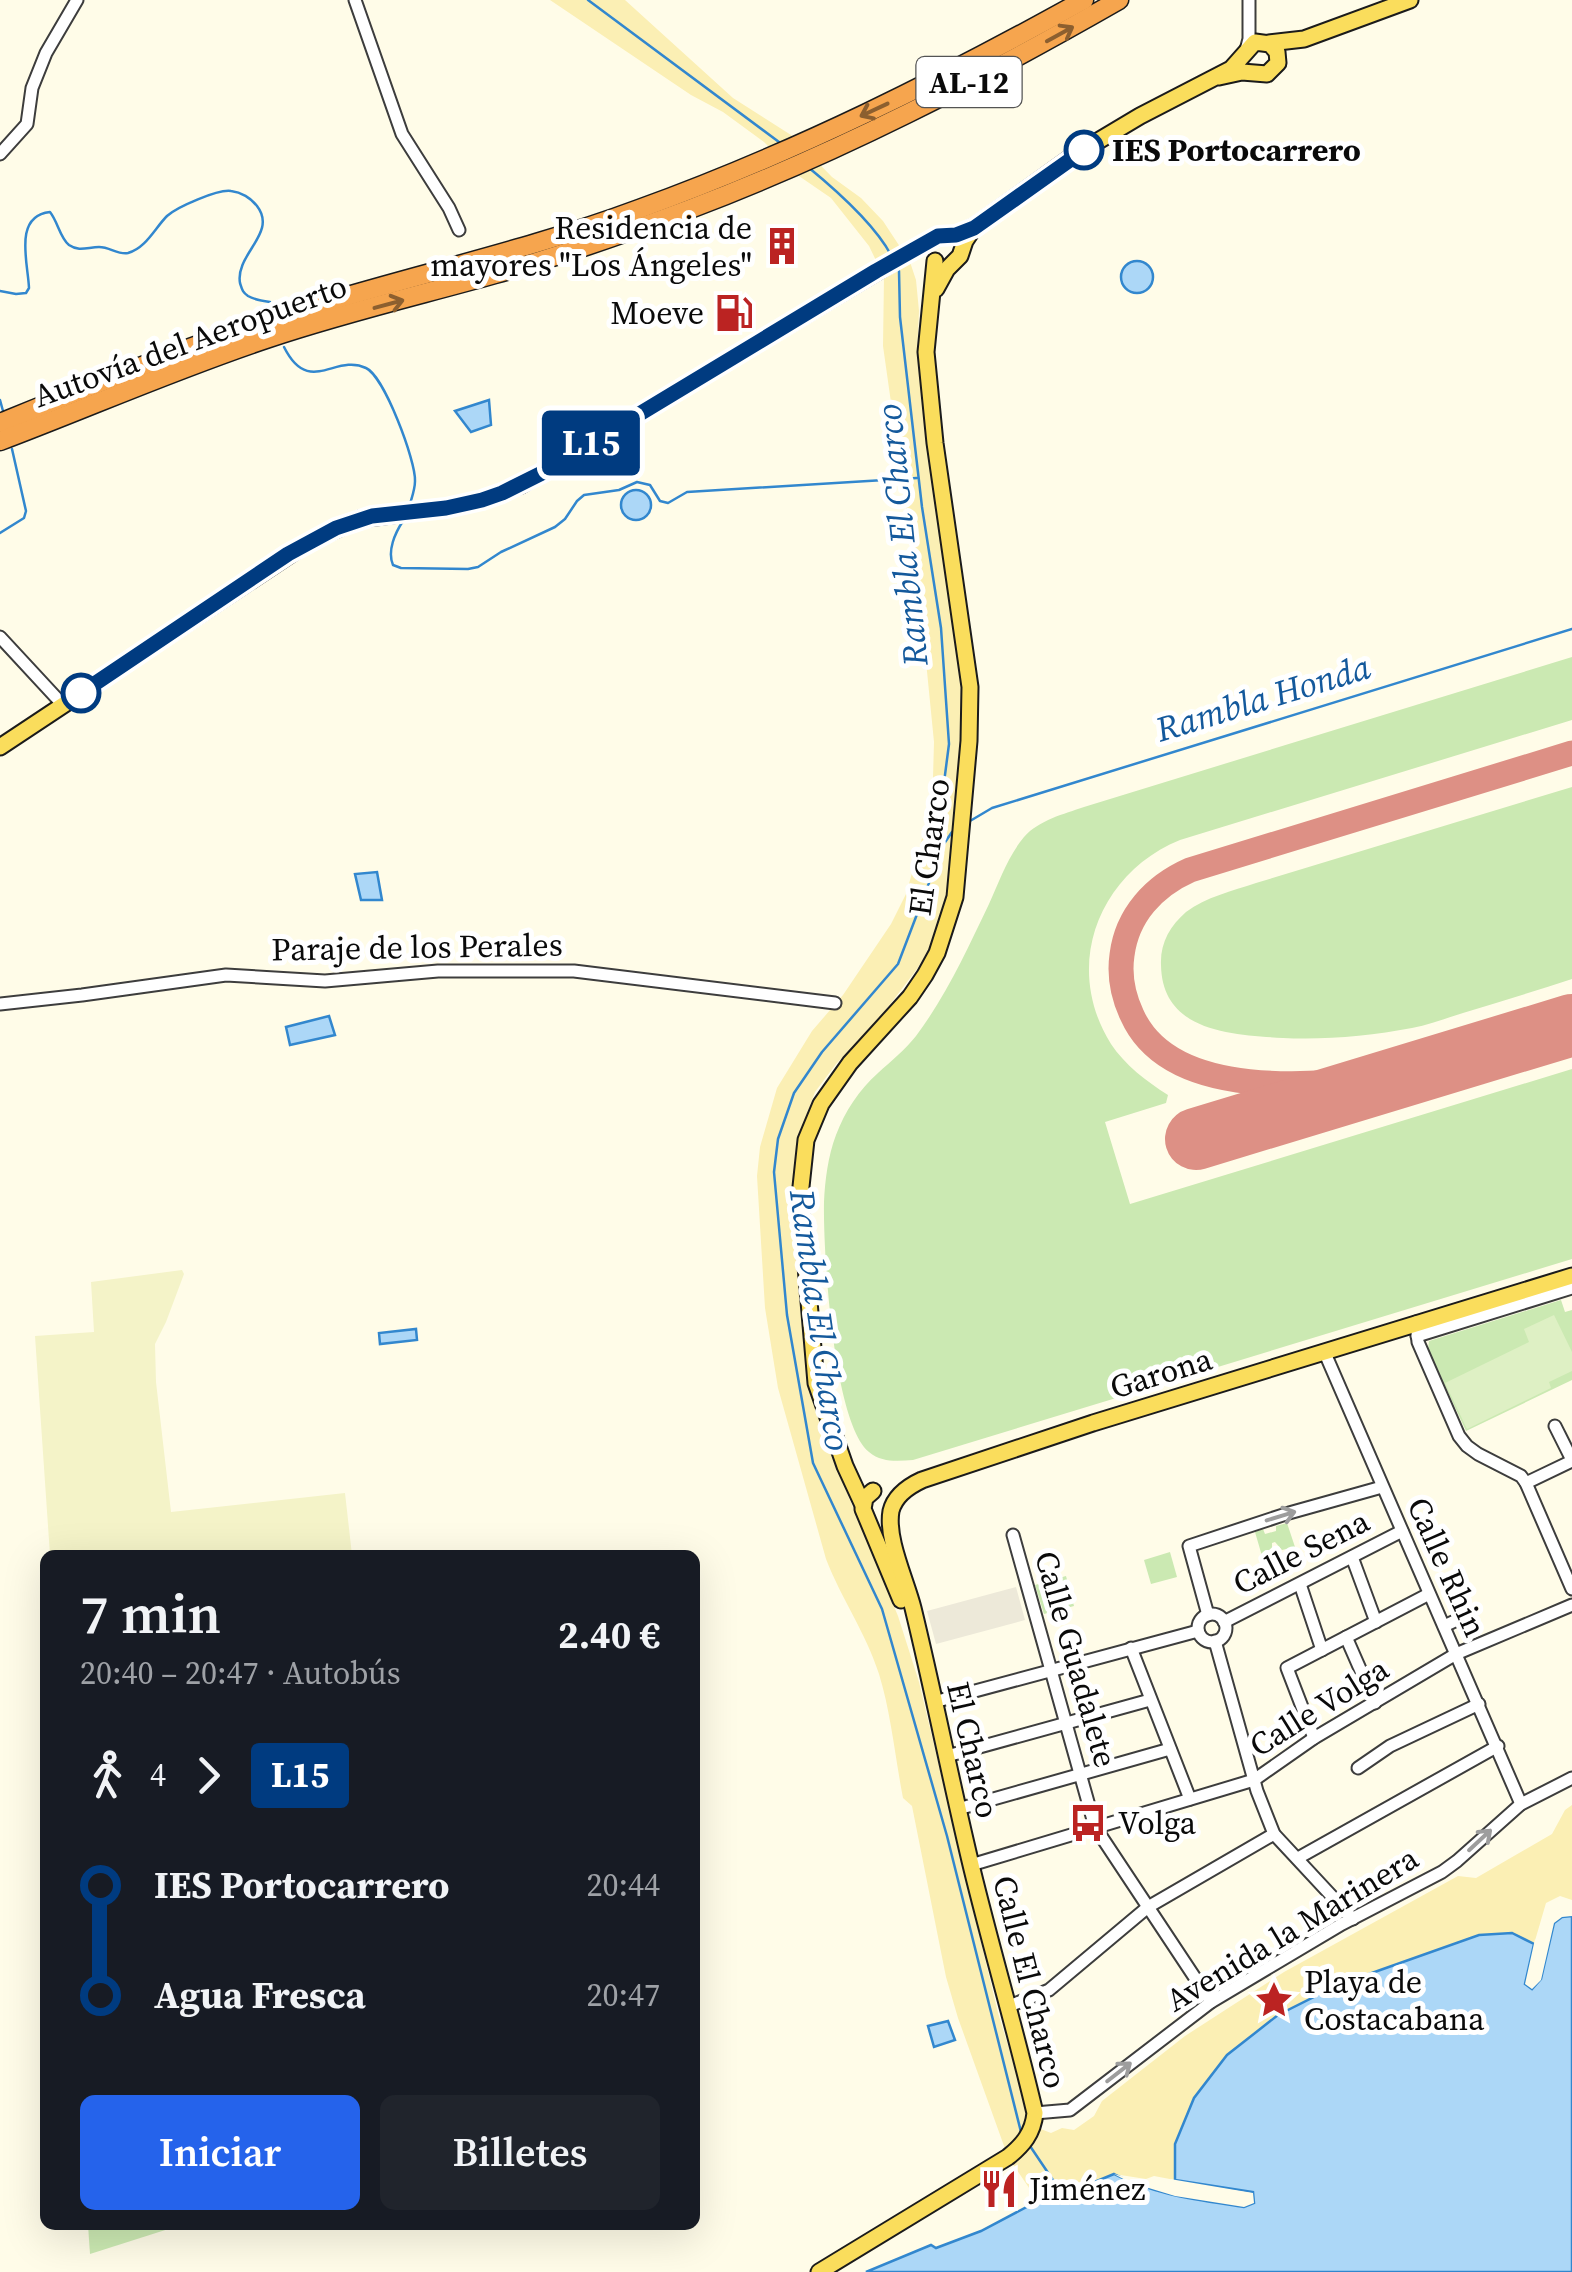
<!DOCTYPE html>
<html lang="es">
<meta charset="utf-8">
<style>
body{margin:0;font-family:"Source Serif 4",serif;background:#20242c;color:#f1f3f6;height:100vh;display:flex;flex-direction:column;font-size:38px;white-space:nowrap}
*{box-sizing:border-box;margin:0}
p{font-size:32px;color:#9ea1a6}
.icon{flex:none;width:55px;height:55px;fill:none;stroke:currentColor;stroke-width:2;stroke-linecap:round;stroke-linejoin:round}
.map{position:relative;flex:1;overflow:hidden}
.side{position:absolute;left:40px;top:1550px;width:660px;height:680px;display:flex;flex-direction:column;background:#171b24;border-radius:15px;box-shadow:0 10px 40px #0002}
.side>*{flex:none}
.badge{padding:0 20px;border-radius:8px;font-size:35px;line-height:65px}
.map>.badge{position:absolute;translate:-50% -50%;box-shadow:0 0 0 5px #fff}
.legs{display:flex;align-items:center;gap:15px;height:110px;padding:0 40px;font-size:32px}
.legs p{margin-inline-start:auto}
.headline{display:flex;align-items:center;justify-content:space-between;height:170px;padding:0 40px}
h1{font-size:55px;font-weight:600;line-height:75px}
.cta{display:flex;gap:20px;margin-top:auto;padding:20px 40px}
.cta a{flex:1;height:115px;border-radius:15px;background:#2563eb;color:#fff;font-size:40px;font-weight:600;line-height:115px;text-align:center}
.cta a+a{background:#20242c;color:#f1f3f6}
ul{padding:0 40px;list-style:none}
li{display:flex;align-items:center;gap:35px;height:110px;font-size:38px}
li i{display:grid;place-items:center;width:15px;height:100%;margin:0 12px;background:currentColor}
li i::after{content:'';width:25px;height:25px;margin:-12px;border:8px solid;border-radius:50%;background:#171b24}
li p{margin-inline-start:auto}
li:first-child i{background:linear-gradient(#0000 50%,currentColor 0)}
li:last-child i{background:linear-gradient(currentColor 50%,#0000 0)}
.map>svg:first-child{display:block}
.farmland{fill:#f4f3c8}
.green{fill:#cbe9b2}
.sand{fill:#fbefb4}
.pitch{fill:#def0c4}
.plaza{fill:#ede9d9}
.water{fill:#acd7f7;stroke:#3287ce;stroke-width:2.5}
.pier{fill:#fffce8}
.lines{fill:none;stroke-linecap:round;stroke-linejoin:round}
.stream{stroke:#3287ce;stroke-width:2.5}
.taxiway{stroke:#dd9085;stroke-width:25}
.runway{stroke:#dd9085;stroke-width:62}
.minor-casing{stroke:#3d3d3d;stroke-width:15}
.major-casing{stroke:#1b1b1b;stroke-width:19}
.highway-casing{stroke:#1b1b1b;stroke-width:21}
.minor{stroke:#fff;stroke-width:11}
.major{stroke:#fadd5c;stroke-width:15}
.highway{stroke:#f6a54e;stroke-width:18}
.oneway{stroke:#8c5f2f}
.oneway2{stroke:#9d9d9d}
.line-1-casing{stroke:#fff;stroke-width:22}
.line-1{stroke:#003b80;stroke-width:15}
.stop-1-dot{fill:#fff;stroke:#003b80;stroke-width:5}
.labels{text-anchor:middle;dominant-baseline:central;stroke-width:10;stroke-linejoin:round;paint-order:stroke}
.shield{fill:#fff;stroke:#545454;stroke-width:2.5}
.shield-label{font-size:30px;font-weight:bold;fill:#0a0a0a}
.stop-label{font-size:32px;font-weight:bold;fill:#0a0a0a;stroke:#fff;text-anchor:start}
.poi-label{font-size:32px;fill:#0a0a0a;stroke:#fff;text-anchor:start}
.street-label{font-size:32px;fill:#0a0a0a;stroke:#fff}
.water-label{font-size:35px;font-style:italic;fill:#14599c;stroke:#fff}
</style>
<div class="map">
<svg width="1572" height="2272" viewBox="0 0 1572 2272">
<rect width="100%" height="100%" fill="#fffce8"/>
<path class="farmland" d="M182,1270L184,1274L166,1322L155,1344L156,1382L171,1512L345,1493L352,1555H50L35,1336L94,1332L91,1282Z"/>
<g class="green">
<path d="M1572,657V720L1180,840C1099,873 1062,966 1111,1044C1125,1065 1146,1081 1168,1095L1166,1103L1105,1122L1130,1204L1572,1069V1259L913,1460C898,1461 882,1463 869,1452C833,1422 823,1251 824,1202C825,1180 828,1156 836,1135C845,1111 859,1090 878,1073C891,1061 905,1050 916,1036C946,996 967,950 989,904C999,882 1008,856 1024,837C1039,820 1064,814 1084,807Z"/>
<path d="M1572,787V979C1536,991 1499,1002 1463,1013C1446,1018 1429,1025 1412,1028C1370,1036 1325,1040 1283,1038C1232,1035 1162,1032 1161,965C1160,943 1170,926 1186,912C1206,897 1232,891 1256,883Z"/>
<path d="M1561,1300L1565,1312L1572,1310V1380L1466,1431L1428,1349L1429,1341Z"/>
<path d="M1287,1523L1295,1547L1282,1550L1275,1542L1272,1543V1553L1262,1556L1255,1532L1263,1529L1265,1534L1276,1531V1526Z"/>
<path d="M1170,1552L1177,1577L1151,1584L1144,1560Z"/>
<path d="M1066,1576L1074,1606L1044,1614L1035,1585Z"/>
<path d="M88,2225H181L90,2254Z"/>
</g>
<path class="sand" d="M550,0H625L733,98L791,135L832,177L861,198L883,221L910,262L916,280L919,311L917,354L963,693L964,719L948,888L938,927L929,949L917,969L875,1024L836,1064L815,1092L797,1140L792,1191L804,1351L813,1402L835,1464L898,1616L919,1682L998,2013L1033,2126L1051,2133L1062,2128L1074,2130L1094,2116L1102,2101L1185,2036L1284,1972L1458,1876L1476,1878L1552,1834L1565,1810L1572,1805V1900L1560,1896L1546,1903L1534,1944L1512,1933L1479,1935L1338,1985L1175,2144V2180L1154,2176L1146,2179L1114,2174L1063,2195L1038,2201L1008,2157L958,2018L946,1977L912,1806L903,1798C895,1757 891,1713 879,1674C866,1633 841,1598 826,1559L778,1388L765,1308L757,1176L760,1147L777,1088L812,1031L843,995L891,924L906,894L929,814L933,778L934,742L922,621L883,346L884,277L869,246L831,198L796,174L764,142L723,112L691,95Z"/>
<path class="pitch" d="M1554,1315L1572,1352V1371L1549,1382L1551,1388L1467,1429L1445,1383L1529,1342L1524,1329Z"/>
<path class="plaza" d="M1016,1587L1025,1620L936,1644L927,1611Z"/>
<g class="water">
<circle cx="1137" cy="277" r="16"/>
<path d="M489,400L491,425L471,432L455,411Z"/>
<circle cx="636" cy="505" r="15"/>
<path d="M377,872L382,900H361L355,874Z"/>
<path d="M329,1016L335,1035L290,1045L286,1027Z"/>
<path d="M416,1329L417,1340L380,1344L379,1333Z"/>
<path d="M1572,1916V2272H866L931,2245L936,2248L981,2231L1038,2201L1063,2195L1114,2174C1154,2195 1200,2200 1244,2207L1254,2203L1253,2192L1175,2180V2144L1194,2098L1227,2055L1278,2015L1338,1985L1479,1935L1512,1933L1534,1944L1525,1984L1532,1989L1541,1979L1554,1923L1562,1917Z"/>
<path d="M948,2021L955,2040L934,2047L928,2026Z"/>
</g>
<g class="pier">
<path d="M1572,1911V1916L1562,1917L1554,1923L1541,1980L1532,1989L1525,1984L1535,1939L1539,1944L1532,1983L1536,1977L1550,1920L1560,1912Z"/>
<path d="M1114,2174L1176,2191L1243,2202L1249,2200V2197L1174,2185L1170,2179L1253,2193L1254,2203L1244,2207L1175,2196L1129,2182Z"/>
</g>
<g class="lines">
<g class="stream">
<path d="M588,0L783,145"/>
<path d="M808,167C836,190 874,223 891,255"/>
<path d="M897,267L899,271L900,317L922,507L941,628L949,744L932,875L898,964L822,1052L794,1093L778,1139L774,1172L787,1315L813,1463L882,1609L947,1836L1022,2136"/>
<path d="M0,291L16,294L26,293L29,288C28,263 13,216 50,212C58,222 60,238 69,245C79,252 88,247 99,247C110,247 118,255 128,253C146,248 155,228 167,216C177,207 218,189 231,191C241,192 251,198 257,206C278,233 235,254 240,283C242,289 242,292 248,296C253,299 263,301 270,302"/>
<path d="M284,347C309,397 335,353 366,368C384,376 416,461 415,481C415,489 412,497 410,504"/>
<path d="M0,400L3,411"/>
<path d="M403,521C395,533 387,551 393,565L401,568L468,569L478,567L501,552L555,527L565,519L577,501L584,495L619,490L637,482L650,485L660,501L668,503L687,492L917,478"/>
<path d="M0,533L24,518L26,511L12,449"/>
<path d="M970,821L992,808L1572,629"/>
<path d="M937,854L952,832"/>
<path d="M1030,2146L1063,2195"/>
</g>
<path class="taxiway" d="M1406,1075C1327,1084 1172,1105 1132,1015C1123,996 1119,976 1122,955C1127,915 1154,886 1190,870L1572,753"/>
<path class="runway" d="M1196,1139L1572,1025"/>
<g class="minor-casing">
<g id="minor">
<path d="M355,0L402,134L449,208L459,230"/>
<path d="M1246,50L1249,39V0"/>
<path d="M0,154L27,124L32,88L46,53L77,0"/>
<path d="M0,637L63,705"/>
<path d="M0,1004L82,995L226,975L325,981L438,971H574L835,1003"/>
<path d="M1416,1322L1418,1342L1459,1436L1467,1446L1478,1454L1521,1476L1526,1483L1572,1589"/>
<path d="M1417,1336L1572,1288"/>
<path d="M1324,1351L1521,1804"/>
<path d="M1555,1426L1572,1460"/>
<path d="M1526,1483L1572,1461"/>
<path d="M1013,1535L1095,1827L1211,2002"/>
<path d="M1352,1557L1376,1622"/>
<path d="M1300,1584L1322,1650"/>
<circle cx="1212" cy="1628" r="14"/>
<path d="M1208,1615L1189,1546L1289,1513L1382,1487"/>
<path d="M1224,1622L1402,1531"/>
<path d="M1444,1626L1470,1614"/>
<path d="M1346,1637L1375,1703"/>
<path d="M1215,1641L1257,1791L1274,1834L1353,1919"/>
<path d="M1131,1648L1190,1799"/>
<path d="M934,1702L1198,1631"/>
<path d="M1314,1738L1287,1668L1429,1594"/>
<path d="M947,1756L1150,1700"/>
<path d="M1358,1768L1390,1746L1479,1704"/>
<path d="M958,1809L1170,1749"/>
<path d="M1298,1858L1498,1746"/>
<path d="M971,1865L1254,1780L1314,1738L1456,1654L1572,1605"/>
<path d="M1007,2007L1049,1990L1148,1907L1274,1834"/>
<path d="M1035,2113L1070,2110L1211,2002L1342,1924L1442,1872L1457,1861L1521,1804L1572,1778"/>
</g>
</g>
<g class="major-casing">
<g id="major">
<path d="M1269,43L1304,39L1410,0"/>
<path d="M936,289L947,269L960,256L965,241L973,229"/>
<path d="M0,747L312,540L360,519L446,508L481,500L521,485L910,252L939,236L956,235L974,227L1073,156L1140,116L1231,69L1255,42L1270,44L1277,52L1278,63L1267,74L1242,72L1219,77"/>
<path d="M873,1491L865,1498L863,1509L901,1600"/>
<path d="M863,1505L845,1466L816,1383L800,1196L806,1140L821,1104L850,1063L910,997L925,975L937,953L955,897L969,741L970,687L935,443L926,352L935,261"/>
<path d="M819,2272L1008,2157C1023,2145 1033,2133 1035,2113C1016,2032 992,1951 972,1869C951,1782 934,1694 913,1608C906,1580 886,1539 891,1511C895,1495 909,1486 922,1480L1093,1423L1572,1276"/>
</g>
</g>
<g class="highway-casing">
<g id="highway">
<path d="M0,423C108,379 215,335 327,302C431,271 537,247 639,209C794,153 940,80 1084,0"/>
<path d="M0,441C90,407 178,368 269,338C343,313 420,295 495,274C561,256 626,233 690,209C838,153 981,79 1119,0"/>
</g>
</g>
<use href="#minor" class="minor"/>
<use href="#major" class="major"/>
<use href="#highway" class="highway"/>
</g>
<defs><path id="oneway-shaft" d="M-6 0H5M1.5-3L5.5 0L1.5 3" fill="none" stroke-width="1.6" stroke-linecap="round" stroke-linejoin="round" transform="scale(2.5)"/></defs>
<g class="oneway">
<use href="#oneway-shaft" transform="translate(1060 34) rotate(-29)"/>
<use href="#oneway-shaft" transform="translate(874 110) rotate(155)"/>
<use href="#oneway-shaft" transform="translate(389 304) rotate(-15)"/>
</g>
<g class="oneway2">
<use href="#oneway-shaft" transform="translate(1281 1516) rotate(-17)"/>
<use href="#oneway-shaft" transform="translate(1480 1840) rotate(-43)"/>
<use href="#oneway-shaft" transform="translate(1119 2072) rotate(-38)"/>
</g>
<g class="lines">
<g class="line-1-casing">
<path id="line-1" d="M81,693L288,554L336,528L372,516L446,508L482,500L502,493L540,474L876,271L938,236L956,235L974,228L1084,150"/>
</g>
<use href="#line-1" class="line-1"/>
</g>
<defs>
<g id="building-bare" transform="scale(3)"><path d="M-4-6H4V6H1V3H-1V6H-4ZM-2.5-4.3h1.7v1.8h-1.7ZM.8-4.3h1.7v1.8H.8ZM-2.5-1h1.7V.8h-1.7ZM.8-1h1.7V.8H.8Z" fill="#bb2322" stroke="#fff" stroke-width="2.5" paint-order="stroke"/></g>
<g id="fuel-bare" transform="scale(3)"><path d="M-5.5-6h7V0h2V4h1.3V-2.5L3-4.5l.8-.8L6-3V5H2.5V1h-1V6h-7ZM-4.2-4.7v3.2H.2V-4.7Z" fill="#bb2322" stroke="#fff" stroke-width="2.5" paint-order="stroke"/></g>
<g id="bus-bare" transform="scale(3)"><path d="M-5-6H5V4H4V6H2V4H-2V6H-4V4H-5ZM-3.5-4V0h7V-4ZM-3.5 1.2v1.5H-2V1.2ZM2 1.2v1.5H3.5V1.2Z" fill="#bb2322" stroke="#fff" stroke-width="2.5" paint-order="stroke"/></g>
<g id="sight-bare" transform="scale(3)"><path d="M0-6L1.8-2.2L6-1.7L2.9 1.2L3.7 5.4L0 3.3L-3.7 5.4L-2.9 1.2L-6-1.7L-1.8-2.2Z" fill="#bb2322" stroke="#fff" stroke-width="2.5" paint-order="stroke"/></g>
<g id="restaurant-bare" transform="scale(3)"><path d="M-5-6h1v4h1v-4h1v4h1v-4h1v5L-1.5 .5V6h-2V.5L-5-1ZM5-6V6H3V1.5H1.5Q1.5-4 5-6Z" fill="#bb2322" stroke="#fff" stroke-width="2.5" paint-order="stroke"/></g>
</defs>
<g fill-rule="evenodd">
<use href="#building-bare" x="782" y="246"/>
<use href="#fuel-bare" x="734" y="313"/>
<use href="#bus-bare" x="1088" y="1823"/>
<use href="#sight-bare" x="1274" y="2000"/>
<use href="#restaurant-bare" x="999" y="2189"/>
</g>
<g class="stop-1-dot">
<circle cx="1084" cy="150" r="18"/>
<circle cx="81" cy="693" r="18"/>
</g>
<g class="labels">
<rect class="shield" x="916.5" y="57" width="105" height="50" rx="8"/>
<g class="shield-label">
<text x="969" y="82">AL-12</text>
</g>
<g class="stop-label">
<text x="1112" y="150">IES Portocarrero</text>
</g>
<g class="poi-label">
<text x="752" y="228" text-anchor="end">Residencia de<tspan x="752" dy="37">mayores "Los Ángeles"</tspan></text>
<text x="704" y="313" text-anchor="end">Moeve</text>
<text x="1118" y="1823">Volga</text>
<text x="1304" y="1982">Playa de<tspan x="1304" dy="37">Costacabana</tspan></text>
<text x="1029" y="2189">Jiménez</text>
</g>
<g class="street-label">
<text transform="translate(190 341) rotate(-20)">Autovía del Aeropuerto</text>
<text transform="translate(929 847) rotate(-82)">El Charco</text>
<text transform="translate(417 947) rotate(-1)">Paraje de los Perales</text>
<text transform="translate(1161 1373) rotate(-17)">Garona</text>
<text transform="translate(1301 1552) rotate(-27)">Calle Sena</text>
<text transform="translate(1447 1567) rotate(66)">Calle Rhin</text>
<text transform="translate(1076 1659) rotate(74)">Calle Guadalete</text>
<text transform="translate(1319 1707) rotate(-32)">Calle Volga</text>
<text transform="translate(973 1750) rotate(77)">El Charco</text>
<text transform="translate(1292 1929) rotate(-31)">Avenida la Marinera</text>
<text transform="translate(1030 1982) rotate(76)">Calle El Charco</text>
</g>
<g class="water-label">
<text transform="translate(902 535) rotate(-96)">Rambla El Charco</text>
<text transform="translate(1263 698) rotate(-17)">Rambla Honda</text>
<text transform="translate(820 1320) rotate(82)">Rambla El Charco</text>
</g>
</g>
</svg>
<b class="badge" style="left:591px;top:443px;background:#003b80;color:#fff">L15</b>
<section class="side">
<div class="headline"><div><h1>7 min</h1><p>20:40 – 20:47 · Autobús</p></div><b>2.40 €</b></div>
<div class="legs"><svg class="icon" aria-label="walk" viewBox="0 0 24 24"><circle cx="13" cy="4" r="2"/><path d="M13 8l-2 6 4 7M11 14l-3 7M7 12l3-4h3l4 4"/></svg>4<svg class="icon" aria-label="forward" viewBox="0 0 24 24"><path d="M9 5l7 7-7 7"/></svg><b class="badge" style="background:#003b80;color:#fff">L15</b></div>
<ul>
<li><i style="color:#003b80"></i><b>IES Portocarrero</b><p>20:44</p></li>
<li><i style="color:#003b80"></i><b>Agua Fresca</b><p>20:47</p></li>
</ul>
<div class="cta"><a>Iniciar</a><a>Billetes</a></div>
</section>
</div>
